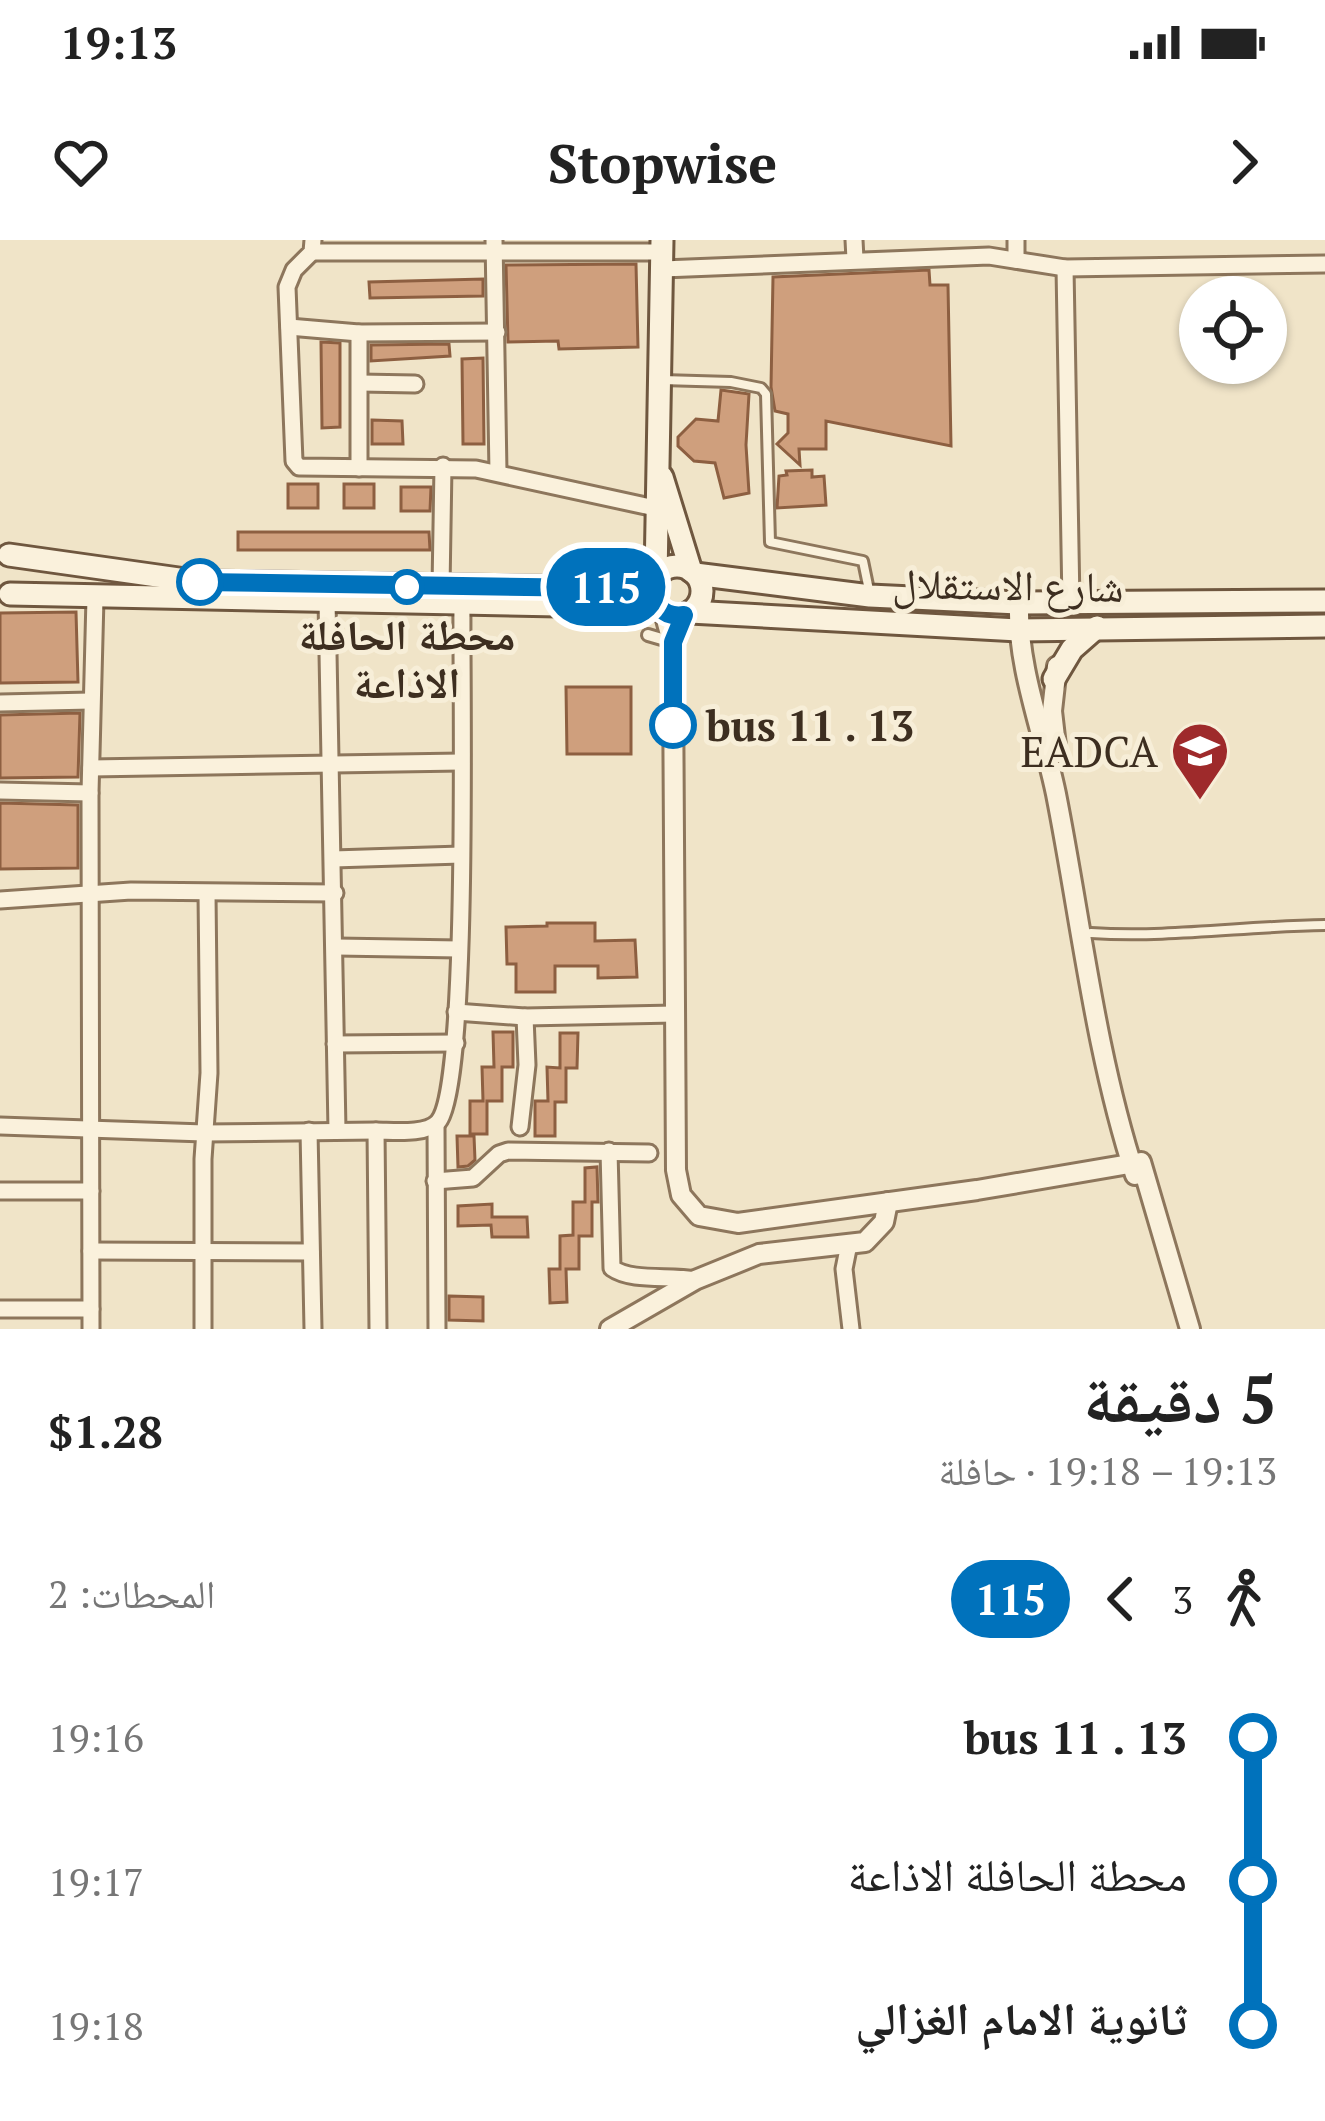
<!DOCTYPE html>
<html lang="ar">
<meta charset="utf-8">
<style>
body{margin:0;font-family:"PT Serif","Noto Naskh Arabic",serif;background:#f6f6f6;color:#222;direction:rtl;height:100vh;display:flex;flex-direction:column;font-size:45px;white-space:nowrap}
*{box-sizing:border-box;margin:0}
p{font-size:39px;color:#767676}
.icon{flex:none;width:66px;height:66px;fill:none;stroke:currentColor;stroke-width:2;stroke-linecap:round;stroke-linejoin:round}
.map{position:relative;height:1089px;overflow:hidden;direction:ltr}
.side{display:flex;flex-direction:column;background:#fff;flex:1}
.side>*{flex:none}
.badge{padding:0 24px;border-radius:39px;font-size:42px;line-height:78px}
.controls{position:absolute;left:1179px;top:36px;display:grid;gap:24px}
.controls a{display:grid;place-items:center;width:108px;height:108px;border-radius:50%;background:#fff;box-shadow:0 3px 9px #0004;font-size:60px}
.map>.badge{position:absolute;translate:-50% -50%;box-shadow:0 0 0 6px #fff}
.legs{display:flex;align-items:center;gap:18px;height:132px;padding:0 48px;font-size:39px}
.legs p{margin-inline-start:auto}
.head{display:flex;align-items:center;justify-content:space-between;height:204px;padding:0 48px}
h1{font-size:66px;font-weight:700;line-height:90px}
ul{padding:0 48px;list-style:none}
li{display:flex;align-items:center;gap:42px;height:144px;font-size:45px}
li i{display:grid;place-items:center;width:18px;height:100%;margin:0 15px;background:currentColor}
li i::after{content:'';width:30px;height:30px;margin:-15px;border:9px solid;border-radius:50%;background:#fff}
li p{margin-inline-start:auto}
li:first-child i{background:linear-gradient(#0000 50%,currentColor 0)}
li:last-child i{background:linear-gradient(currentColor 50%,#0000 0)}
.status{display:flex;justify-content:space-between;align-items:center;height:84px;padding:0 60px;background:#fff;direction:ltr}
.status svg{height:33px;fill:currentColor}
header{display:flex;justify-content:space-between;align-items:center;height:156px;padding:0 48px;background:#fff;font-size:54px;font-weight:700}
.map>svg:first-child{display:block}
.building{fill:#cf9f7d;stroke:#8d5f41;stroke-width:3}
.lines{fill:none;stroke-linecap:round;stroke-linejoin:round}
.service-casing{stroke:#8d765c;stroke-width:14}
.pedestrian-casing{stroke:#8d765c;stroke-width:16}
.minor-casing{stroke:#8d765c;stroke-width:21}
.tertiary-casing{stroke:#8d765c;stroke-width:24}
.secondary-casing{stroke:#6f573f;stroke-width:27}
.service{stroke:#faf1dc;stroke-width:8}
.pedestrian{stroke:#faf1dc;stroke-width:10}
.minor{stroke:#faf1dc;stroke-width:15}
.tertiary{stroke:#faf1dc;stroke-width:18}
.secondary{stroke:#faf1dc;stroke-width:21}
.line-1-casing{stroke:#fff;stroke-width:27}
.line-1{stroke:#0072bc;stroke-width:18}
.stop-1-dot{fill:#fff;stroke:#0072bc;stroke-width:6}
.labels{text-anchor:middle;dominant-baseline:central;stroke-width:10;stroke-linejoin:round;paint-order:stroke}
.street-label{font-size:42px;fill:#3d2e20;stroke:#f7eed8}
.stop-label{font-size:42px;font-weight:bold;fill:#3d2e20;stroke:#f7eed8}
.poi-label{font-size:42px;fill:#3d2e20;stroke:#f7eed8;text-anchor:end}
</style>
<div class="status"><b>19:13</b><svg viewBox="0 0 49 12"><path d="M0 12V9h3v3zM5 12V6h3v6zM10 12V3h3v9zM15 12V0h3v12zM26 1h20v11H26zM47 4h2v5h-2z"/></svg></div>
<header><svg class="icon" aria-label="forward" viewBox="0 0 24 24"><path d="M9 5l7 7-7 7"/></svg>Stopwise<svg class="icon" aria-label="heart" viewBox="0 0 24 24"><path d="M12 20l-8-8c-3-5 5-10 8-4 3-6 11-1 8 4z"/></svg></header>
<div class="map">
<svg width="1325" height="1089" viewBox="0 0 1325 1089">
<rect width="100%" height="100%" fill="#f0e4c8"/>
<g class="building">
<path d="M636,24L638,107L559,109L558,101L508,102L506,25Z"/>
<path d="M929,30L930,45H948L951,206L826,181V209H799L800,225L777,204L788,193V174L775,171L771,147L773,37Z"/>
<path d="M483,39V56L370,58L369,42Z"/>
<path d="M321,102L340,103V187L322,188Z"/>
<path d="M449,104L450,116L371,121V105Z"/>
<path d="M483,118L484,204H463L462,119Z"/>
<path d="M721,150L749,154L746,205L749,253L724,258L715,223L694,221L678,206V197L696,179L718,181Z"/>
<path d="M372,180L402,181L403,204H372Z"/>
<path d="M812,230V237L824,236L826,265L777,268L779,236L787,235L786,231Z"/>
<rect x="288" y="244" width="30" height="24"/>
<rect x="344" y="244" width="30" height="24"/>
<path d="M401,247H431L430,271H401Z"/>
<path d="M238,292H429L430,310H238Z"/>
<path d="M76,372L78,442L0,443V373Z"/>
<path d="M566,447H631V514H567Z"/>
<path d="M80,473L78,537L0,538V475Z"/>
<path d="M0,563L78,565V628L0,629Z"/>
<path d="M547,683H595V701L635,700L637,737L598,738V726H555V752H516V724H507L506,687L547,686Z"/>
<path d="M493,792H513V827H502V861H487V894H470V861H483L482,827H494Z"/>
<path d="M560,793H578L577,828H566V862H555V896H535V861H548L547,827L560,828Z"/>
<path d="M457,896H474L475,920L468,926L458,927Z"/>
<path d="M597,927L598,962H592V996H579V1029H566L567,1062L550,1063L549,1029H560V996L573,995V962H585V928Z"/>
<path d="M492,964V977H527L528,997H492L491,985L458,986V966Z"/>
<path d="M449,1056L483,1057V1081L449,1080Z"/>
</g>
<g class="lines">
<g class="service-casing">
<g id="service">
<path d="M662,140L731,142L761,148L766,154L770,302L863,321L870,355"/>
<path d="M1091,693C1169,698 1247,686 1325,685"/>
</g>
</g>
<g class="pedestrian-casing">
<path id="pedestrian" d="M648,395L672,402"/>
</g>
<g class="minor-casing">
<g id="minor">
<path d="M313,0L312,12L294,30L287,47L294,221L299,227L476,229L655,268"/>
<path d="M494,0L498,232"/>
<path d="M854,0L855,19"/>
<path d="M312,12H663"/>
<path d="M1016,20V0"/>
<path d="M1065,28L1071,363"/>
<path d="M663,29L989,16L1065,28L1325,24"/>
<path d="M289,87L359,93L497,92"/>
<path d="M360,143L415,144"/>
<path d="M359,228V93"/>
<path d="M441,348L443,226"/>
<path d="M327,360L337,890"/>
<path d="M0,463L91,461"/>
<path d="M91,528L461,522"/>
<path d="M0,551L90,553"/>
<path d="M333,619L461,615"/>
<path d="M0,660L131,651L335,653"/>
<path d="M337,707L459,709"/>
<path d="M456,772L525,777L675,774"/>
<path d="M335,804L456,803"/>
<path d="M436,885L437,1089"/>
<path d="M0,886L204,893L376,891"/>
<path d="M520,887L527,825L525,777"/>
<path d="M309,891L313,1089"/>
<path d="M609,911L612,1028C632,1042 670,1035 695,1040"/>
<path d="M435,941L473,938L499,914L508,911L649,913"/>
<path d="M0,951H91"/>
<path d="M849,1004L844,1029L851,1089"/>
<path d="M91,1011L311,1012"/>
<path d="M0,1069H91"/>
<path d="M91,1089L90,553L95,358"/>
<path d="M203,1089V919L209,833L207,654"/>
<path d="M378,1089L376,891C393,891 426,895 438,882C470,847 461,437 462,364"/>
</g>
</g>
<g class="tertiary-casing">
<g id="tertiary">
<path d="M1019,363C1017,428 1043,491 1056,554C1081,681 1095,812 1135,935"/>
<path d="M664,372L672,402L673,435L676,930L681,955L699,976L738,983L977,950L1141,922L1190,1089"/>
<path d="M1056,506L1052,471L1057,426"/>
<path d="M610,1089L695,1040L759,1014L865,1002L884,982L888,962"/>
</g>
</g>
<g class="secondary-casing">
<g id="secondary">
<path d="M662,237L691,331"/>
<path d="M9,315L200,342L598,348L654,341"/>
<circle cx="677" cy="351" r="25"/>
<path d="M695,334L870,356L1019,363L1325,361"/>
<path d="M656,338L662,0"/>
<path d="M10,354L658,367"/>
<path d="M690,372L1019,390L1325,386"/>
<path d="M1054,439L1072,409L1097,387"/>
</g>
</g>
<use href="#service" class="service"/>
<use href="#pedestrian" class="pedestrian"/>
<use href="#minor" class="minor"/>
<use href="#tertiary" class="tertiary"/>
<use href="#secondary" class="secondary"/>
</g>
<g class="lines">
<g class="line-1-casing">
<path id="line-1" d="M200,342L598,348L654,340C649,362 662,378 684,375L673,402V485"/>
</g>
<use href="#line-1" class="line-1"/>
</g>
<defs>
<g id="university-pin" transform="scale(3)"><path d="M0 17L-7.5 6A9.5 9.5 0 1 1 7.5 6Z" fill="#9e2a2b" stroke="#f7eed8"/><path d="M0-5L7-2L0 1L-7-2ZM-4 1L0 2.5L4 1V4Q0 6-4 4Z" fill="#fff"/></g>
</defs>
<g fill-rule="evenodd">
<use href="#university-pin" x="1200" y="511"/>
</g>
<g class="stop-1-dot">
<circle cx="200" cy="342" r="21"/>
<circle cx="407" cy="347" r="15"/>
<circle cx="673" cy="485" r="21"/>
</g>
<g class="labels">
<g class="street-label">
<text transform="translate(1008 344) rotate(1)">شارع الاستقلال</text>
</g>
<g class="stop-label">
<text x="407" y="394">محطة الحافلة<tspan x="407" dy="48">الاذاعة</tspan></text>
<text x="706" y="485" text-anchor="start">bus 11 . 13</text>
</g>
<g class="poi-label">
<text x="1158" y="511">EADCA</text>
</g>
</g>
</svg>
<div class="controls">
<a><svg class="icon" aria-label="locate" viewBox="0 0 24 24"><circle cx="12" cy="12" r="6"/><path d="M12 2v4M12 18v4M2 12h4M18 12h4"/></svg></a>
</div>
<b class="badge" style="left:606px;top:347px;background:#0072bc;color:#fff">115</b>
</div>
<section class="side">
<div class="head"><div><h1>5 دقيقة</h1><p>19:13 – 19:18 · حافلة</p></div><b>$1.28</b></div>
<div class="legs"><svg class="icon" aria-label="walk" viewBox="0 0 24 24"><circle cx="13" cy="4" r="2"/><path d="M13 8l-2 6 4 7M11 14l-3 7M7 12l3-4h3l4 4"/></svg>3<svg class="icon" aria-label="back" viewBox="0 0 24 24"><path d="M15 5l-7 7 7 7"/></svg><b class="badge" style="background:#0072bc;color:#fff">115</b><p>المحطات: 2</p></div>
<ul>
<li><i style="color:#0072bc"></i><b>bus 11 . 13</b><p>19:16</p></li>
<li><i style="color:#0072bc"></i><span>محطة الحافلة الاذاعة</span><p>19:17</p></li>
<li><i style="color:#0072bc"></i><b>ثانوية الامام الغزالي</b><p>19:18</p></li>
</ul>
</section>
